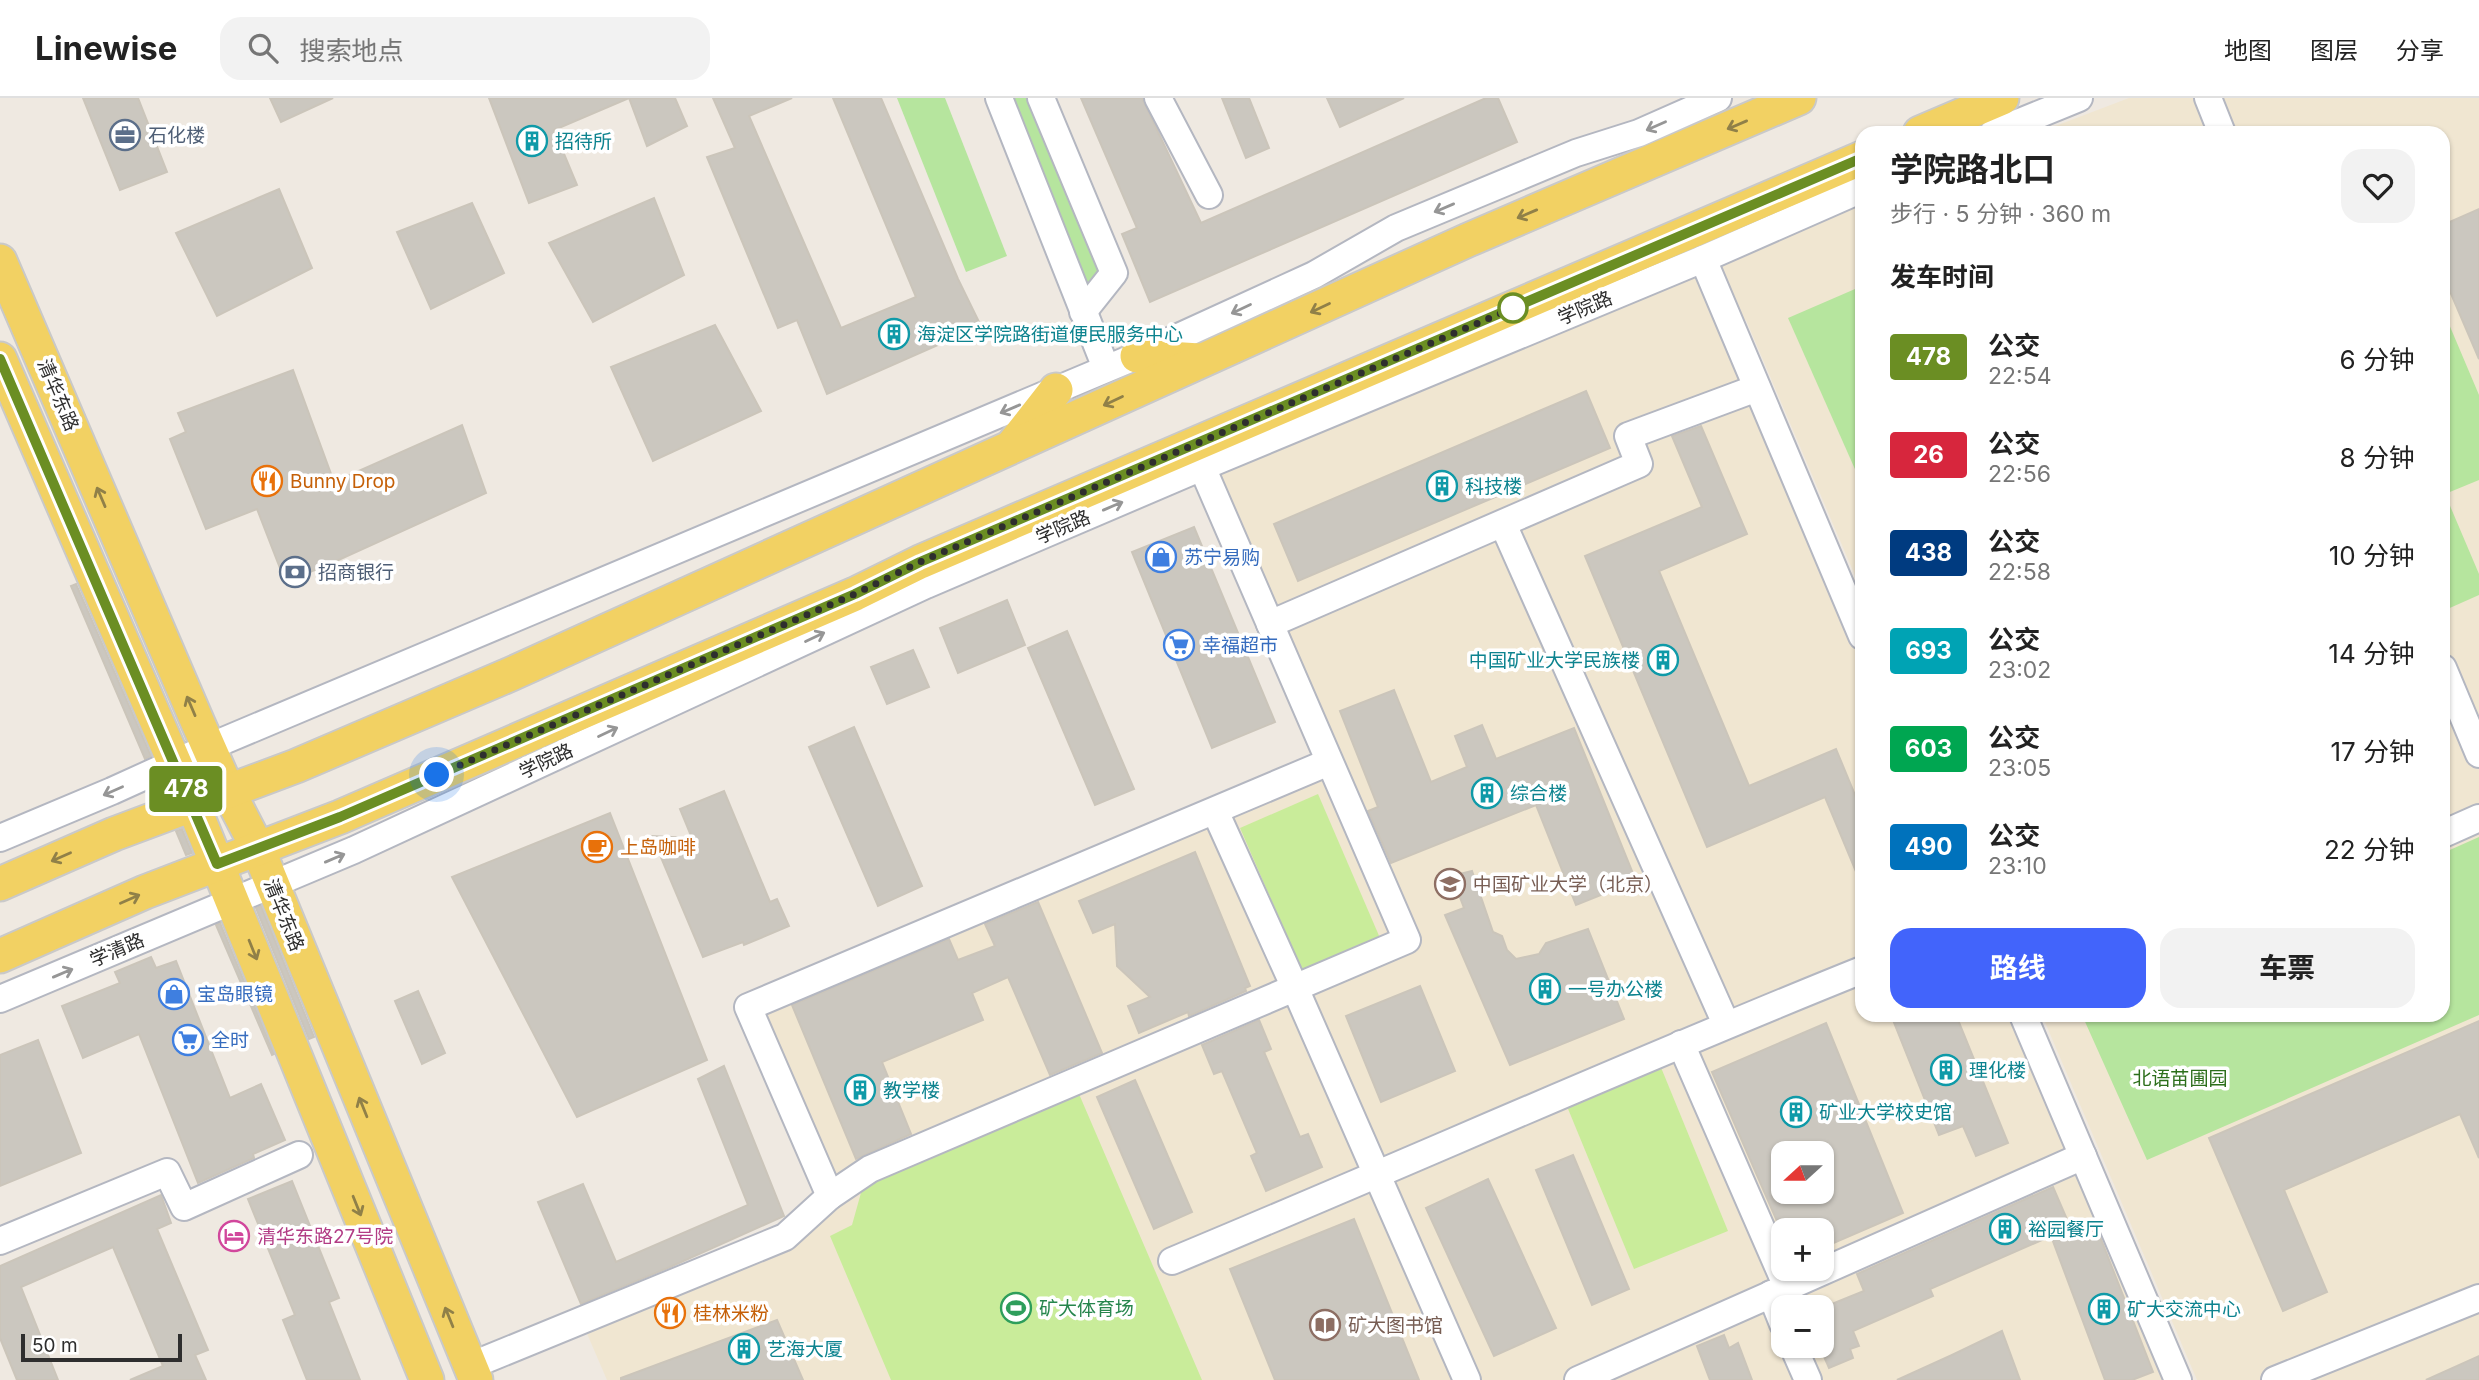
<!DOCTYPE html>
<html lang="zh">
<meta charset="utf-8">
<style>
body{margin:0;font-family:Inter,"Noto Sans SC",sans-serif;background:#f2f2f2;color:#222;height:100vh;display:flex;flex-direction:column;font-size:26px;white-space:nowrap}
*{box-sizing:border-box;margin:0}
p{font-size:23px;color:#767676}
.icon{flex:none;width:38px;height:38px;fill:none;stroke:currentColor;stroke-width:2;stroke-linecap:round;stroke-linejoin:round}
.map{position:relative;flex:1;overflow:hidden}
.side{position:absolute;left:1855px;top:28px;width:595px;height:896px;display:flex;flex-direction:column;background:#fff;border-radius:21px;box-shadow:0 2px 5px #0004}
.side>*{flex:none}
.badge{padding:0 14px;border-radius:5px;font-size:24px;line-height:46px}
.needle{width:46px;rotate:249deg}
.fabs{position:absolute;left:1771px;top:1043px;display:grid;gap:14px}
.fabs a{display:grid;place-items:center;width:63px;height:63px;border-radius:14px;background:#fff;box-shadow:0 2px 5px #0004;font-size:35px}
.scale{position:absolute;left:21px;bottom:18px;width:161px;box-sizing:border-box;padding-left:7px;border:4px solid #2e2e2e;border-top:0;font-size:19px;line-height:24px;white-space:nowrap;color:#2e2e2e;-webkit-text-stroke:5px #fff;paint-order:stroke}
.you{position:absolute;width:35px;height:35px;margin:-18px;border:5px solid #fff;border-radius:50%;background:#1a73e8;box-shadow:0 0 0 10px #1a73e833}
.map>.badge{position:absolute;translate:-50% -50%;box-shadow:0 0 0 4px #fff}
h2{padding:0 35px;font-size:26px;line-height:63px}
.round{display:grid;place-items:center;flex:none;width:74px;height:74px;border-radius:21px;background:#f2f2f2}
.headline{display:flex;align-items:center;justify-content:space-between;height:119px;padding:0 35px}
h1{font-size:33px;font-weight:700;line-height:52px}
.action{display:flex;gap:14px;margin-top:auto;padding:14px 35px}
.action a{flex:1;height:80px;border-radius:21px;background:#4264fb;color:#fff;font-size:28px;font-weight:700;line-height:80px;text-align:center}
.action a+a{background:#f2f2f2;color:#222}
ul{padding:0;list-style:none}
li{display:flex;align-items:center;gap:21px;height:98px;padding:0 35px}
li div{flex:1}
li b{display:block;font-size:26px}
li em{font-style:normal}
li .badge{min-width:77px;font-weight:700;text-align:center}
header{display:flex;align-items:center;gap:42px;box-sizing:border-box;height:98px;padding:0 35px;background:#fff;border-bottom:2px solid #e0e0e0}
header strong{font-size:33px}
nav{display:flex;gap:38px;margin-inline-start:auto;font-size:24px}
.search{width:490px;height:63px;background:#f2f2f2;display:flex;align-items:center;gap:18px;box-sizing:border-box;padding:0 24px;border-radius:21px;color:#767676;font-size:26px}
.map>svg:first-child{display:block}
.education{fill:#f0e6d1;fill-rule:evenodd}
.green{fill:#b6e59e}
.pitch{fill:#c9ec9a}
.building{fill:#cbc7bf;stroke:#cbc5ba;stroke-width:2;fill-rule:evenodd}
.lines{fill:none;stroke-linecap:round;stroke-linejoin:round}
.minor-casing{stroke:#b4b7c1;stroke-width:30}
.major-casing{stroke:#c9c9c9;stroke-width:37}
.minor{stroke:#fff;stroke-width:26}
.major{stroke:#f2d163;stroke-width:33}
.oneway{stroke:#908048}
.oneway2{stroke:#969696}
.line-casing{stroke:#fff;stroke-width:16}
.line{stroke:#6b8e23;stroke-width:10}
.walk{stroke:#2e2e2e;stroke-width:7;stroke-dasharray:0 12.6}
.stop-dot{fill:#fff;stroke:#6b8e23;stroke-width:3.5}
.labels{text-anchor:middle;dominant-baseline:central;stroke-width:7;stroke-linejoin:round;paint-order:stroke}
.service-label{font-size:19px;fill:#4e5e75;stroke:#fff;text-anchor:start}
.culture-label{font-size:19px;fill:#0d838f;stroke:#fff;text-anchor:start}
.street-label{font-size:19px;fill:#2e2e2e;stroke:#fff}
.food-label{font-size:19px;fill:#c56008;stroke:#fff;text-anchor:start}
.shop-label{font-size:19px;fill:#366cbe;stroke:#fff;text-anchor:start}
.education-label{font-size:19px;fill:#785e54;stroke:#fff;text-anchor:start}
.park-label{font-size:19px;fill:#2c6e1b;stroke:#fff}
.hotel-label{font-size:19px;fill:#b23c85;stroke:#fff;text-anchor:start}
.leisure-label{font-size:19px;fill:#27864d;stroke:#fff;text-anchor:start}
</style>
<header>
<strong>Linewise</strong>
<div class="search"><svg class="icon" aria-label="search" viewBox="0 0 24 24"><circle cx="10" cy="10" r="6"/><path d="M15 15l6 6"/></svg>搜索地点</div>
<nav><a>地图</a><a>图层</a><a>分享</a></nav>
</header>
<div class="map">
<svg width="2479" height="1282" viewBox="0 0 2479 1282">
<rect width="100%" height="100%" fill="#efe9e1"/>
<g class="education">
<path d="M2129,0H2479V1282H2197L2042,917H2443V35H2037Z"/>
<path d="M1862,101V494L1746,222L1732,228L1862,535V917H2024L2179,1282H607L585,1231L785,1139L830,1099L748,909L1329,664L1202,369ZM1783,1055H1822V1094H1783ZM1783,1132H1822V1171H1783ZM1783,1209H1822V1248H1783Z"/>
</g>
<g class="green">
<path d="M897,0H945L1007,158L966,174Z"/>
<path d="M1004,0H1037L1108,184L1081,194Z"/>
<path d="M1862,188V387L1788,220Z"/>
<path d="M2443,212L2479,297V382L2445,396L2479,476V497L2443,513Z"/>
<path d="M2479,739V917L2147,1062L2082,917H2443V755Z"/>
</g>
<g class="pitch">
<path d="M1318,696L1380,840L1302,873L1240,730Z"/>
<path d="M1660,967L1728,1133L1634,1171L1566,1006Z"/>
<path d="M1079,996L1202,1282H891L830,1138L852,1127L864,1084Z"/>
</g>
<g class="building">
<path d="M83,0H138L167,74L120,92Z"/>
<path d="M270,0H333L281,24Z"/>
<path d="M489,0H675L687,28L647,48L629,0L554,32L577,87L529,105Z"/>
<path d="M713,0H792L749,18L841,230L916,199L833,0H881L958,181L981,228L827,296L797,222L778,230L707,59L735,50Z"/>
<path d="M1081,0H1142L1201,125L1486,0H1498L1517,44L1150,204L1122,136L1137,130Z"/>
<path d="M1222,0H1249L1269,50L1246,60Z"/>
<path d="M1327,0H1404L1340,29Z"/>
<path d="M279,91L312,170L217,218L176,135Z"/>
<path d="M654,100L684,177L593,224L549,145Z"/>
<path d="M472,105L504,175L431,211L397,134Z"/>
<path d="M2479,111V261L2443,177V127Z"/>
<path d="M715,227L761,313L653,363L611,269Z"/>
<path d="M293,272L334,384L462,327L486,395L323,469L285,483L257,411L206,431L170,341L186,334L178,315Z"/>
<path d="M1586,293L1610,350L1298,483L1274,426Z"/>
<path d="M1701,328L1747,436L1659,473L1749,688L1836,651L1862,714V788L1825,699L1707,749L1585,458L1702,409L1672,338Z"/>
<path d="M1194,429L1275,624L1212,650L1132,454Z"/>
<path d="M76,486L151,658L145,661L71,488Z"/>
<path d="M1007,502L1025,547L958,575L940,530Z"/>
<path d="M1067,533L1134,691L1095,707L1028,550Z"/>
<path d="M913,552L929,589L887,606L871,569Z"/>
<path d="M1394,592L1431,684L1467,669L1455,638L1482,627L1496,661L1574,630L1636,783L1576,807L1536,707L1391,765L1368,713L1378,709L1340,613Z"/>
<path d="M854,629L922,788L878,808L809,649Z"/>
<path d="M724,693L770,804L777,801L789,828L744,847L743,844L703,859L652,738L692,740L680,711Z"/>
<path d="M610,715L707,962L577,1019L452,779Z"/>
<path d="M182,731L192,755L186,757L176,733Z"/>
<path d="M1195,754L1250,888L1245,890L1246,893L1189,918L1188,914L1139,935L1128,908L1150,899L1117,868L1115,826L1093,835L1079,803Z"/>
<path d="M1472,773L1493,834L1502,838L1507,852L1516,861L1539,856L1546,845L1588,831L1624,921L1510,967L1445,817L1464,810L1452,778Z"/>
<path d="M1038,804L1102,955L1050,977L1008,879L972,895L983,922L882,964L911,1036L856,1061L792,907L949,841L958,862L995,848L985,826Z"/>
<path d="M261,808L314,939L309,941L256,810Z"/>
<path d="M220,825L274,956L272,957L216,827Z"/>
<path d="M151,859L156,870L176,863L230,1000L261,986L285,1042L253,1056L254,1060L198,1085L139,936L83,960L62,908L120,885L115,874Z"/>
<path d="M1420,888L1455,973L1381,1004L1346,918Z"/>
<path d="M418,893L445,955L422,966L395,903Z"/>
<path d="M1891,917H1956L2008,1045L1976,1058L1963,1028L1939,1037Z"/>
<path d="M1259,922L1271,951L1264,954L1300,1039L1308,1036L1322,1069L1266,1093L1251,1058L1257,1055L1222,973L1214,976L1202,947Z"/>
<path d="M2479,923V1060L2460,1016L2284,1092L2327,1194L2283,1213L2209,1040Z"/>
<path d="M1826,925L1903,1115L1822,1150V1132H1783V1137L1712,974ZM1783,1055H1822V1094H1783Z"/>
<path d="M38,942L81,1055L0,1088V957Z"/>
<path d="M724,968L784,1118L670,1169L581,1206L538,1104L583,1086L616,1164L748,1107L698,981Z"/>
<path d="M1135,982L1192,1114L1154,1131L1097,999Z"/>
<path d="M1573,1057L1629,1191L1592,1207L1536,1072Z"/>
<path d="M1488,1081L1556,1230L1494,1258L1426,1110Z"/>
<path d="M292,1083L339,1200L329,1204L360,1282H307L283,1222L295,1217L248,1101Z"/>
<path d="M2053,1089L2075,1140L2097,1131L2153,1274L2132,1282H2105L2051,1138L1930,1191L1933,1198L1853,1233L1859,1248L1850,1251L1853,1260L1829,1270L1822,1254V1210L1864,1193L1857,1176Z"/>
<path d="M161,1097L171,1125L157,1131L208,1252L195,1257L206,1282H130L163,1268L113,1149L21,1189L58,1282H17L0,1240V1168Z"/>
<path d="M1354,1121L1419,1282H1275L1230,1171Z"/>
<path d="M777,1222L803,1282H621V1280Z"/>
<path d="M2002,1233L2020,1282H1897L1952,1257Z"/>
<path d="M1724,1237L1729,1250L1738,1245L1752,1282H1710L1697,1248Z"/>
<path d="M2479,1258V1282H2426Z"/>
</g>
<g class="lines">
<g class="minor-casing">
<g id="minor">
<path d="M999,0L1106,270"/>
<path d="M1041,0L1114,175L1083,214"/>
<path d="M1158,0L1209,97"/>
<path d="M2208,0L2222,35"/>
<path d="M1993,35L2079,0"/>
<path d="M1703,161L1862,538"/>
<path d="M1503,426L1726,926"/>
<path d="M1270,526L1639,366L1628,338L1757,290"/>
<path d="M2443,570L2479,656"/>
<path d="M1215,713L1295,890L1467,1282"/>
<path d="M2443,736L2479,720"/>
<path d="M0,740L112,693L209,649L1137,258L1314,177L1396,130L1576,55L1639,35L1718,0"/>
<path d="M0,901L354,752L926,487L1202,369L1703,161L1862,91"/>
<path d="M2023,917L2178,1282"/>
<path d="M1681,946L1787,1189"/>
<path d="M830,1098L748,909L1329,664"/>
<path d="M0,1143L167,1074L184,1109L299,1057"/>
<path d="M1172,1163C1403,1067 1630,965 1862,872"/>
<path d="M1771,1196L1783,1226"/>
<path d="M1793,1248L1808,1282"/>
<path d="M470,1268L785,1139L830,1098L870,1071L1407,842L1202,369"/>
<path d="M1578,1282L2083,1058"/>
<path d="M2275,1282L2479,1200"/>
</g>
</g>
<g class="major-casing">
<g id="major">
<path d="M1920,35L2002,0"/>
<path d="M0,163L198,625L228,693L258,751L476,1282"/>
<path d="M1137,258L1199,262"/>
<path d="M0,261L195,712L427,1282"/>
<path d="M1012,348L1056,292"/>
<path d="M0,786L114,736L296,668L511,576L1468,142L1799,0"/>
<path d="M0,858L145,794L340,719L855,496L920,464L1862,60"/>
</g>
</g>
<use href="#minor" class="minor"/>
<use href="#major" class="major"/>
</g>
<defs><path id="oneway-shaft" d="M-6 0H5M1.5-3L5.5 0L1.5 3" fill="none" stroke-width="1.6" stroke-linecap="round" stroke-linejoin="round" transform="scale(1.75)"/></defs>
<g class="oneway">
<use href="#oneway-shaft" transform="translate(1737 27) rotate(157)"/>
<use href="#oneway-shaft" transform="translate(1527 116) rotate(157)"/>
<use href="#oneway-shaft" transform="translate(1320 210) rotate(155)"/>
<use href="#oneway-shaft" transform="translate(1113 303) rotate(155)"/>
<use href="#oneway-shaft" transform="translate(101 399) rotate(-113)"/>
<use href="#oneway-shaft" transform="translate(191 608) rotate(-113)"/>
<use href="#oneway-shaft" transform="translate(61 759) rotate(156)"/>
<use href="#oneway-shaft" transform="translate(130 801) rotate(-24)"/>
<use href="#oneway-shaft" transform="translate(253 852) rotate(68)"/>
<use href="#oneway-shaft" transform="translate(363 1009) rotate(-112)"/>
<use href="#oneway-shaft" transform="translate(357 1108) rotate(68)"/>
<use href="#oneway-shaft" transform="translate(449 1219) rotate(-112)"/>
</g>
<g class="oneway2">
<use href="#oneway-shaft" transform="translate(1656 28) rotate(156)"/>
<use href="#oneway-shaft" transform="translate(1444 110) rotate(157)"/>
<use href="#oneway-shaft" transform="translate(1241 211) rotate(155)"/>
<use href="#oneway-shaft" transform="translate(1010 311) rotate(157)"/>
<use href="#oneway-shaft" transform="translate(1113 408) rotate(-23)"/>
<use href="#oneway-shaft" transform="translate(815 539) rotate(-25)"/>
<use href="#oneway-shaft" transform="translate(608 634) rotate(-25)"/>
<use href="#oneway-shaft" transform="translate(113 693) rotate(156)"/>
<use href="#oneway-shaft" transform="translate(335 760) rotate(-23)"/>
<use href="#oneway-shaft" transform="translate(63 875) rotate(-23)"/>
</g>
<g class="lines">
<g class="line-casing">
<path id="line" d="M0,261L217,766L340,719L855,496L920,464L1862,60"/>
</g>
<use href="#line" class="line"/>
<path class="walk" d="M437,677L855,496L920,464L1513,210"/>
</g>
<defs>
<g id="office-ring" transform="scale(1.575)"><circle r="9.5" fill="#fff" stroke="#5c6f8a" stroke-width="1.5"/><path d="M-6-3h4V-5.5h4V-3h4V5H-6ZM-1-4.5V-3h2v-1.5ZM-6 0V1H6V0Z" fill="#5c6f8a"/></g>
<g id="building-ring" transform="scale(1.575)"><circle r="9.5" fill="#fff" stroke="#0f9aa8" stroke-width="1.5"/><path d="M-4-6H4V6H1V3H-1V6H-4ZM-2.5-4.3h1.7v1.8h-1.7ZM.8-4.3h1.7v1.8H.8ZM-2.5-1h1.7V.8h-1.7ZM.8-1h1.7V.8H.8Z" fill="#0f9aa8"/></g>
<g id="restaurant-ring" transform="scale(1.575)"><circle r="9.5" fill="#fff" stroke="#e8710a" stroke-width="1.5"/><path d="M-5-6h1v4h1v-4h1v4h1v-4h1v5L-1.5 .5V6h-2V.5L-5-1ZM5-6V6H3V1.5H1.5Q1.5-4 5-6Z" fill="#e8710a"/></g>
<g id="shop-ring" transform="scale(1.575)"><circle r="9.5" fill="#fff" stroke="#3f7fe0" stroke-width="1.5"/><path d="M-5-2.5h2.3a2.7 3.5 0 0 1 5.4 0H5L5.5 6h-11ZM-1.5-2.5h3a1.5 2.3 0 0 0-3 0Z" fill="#3f7fe0"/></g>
<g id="bank-ring" transform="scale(1.575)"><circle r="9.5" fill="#fff" stroke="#5c6f8a" stroke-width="1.5"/><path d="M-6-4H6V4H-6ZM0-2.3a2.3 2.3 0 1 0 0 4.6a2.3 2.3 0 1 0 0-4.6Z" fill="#5c6f8a"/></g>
<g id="supermarket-ring" transform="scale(1.575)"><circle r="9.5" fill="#fff" stroke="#3f7fe0" stroke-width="1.5"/><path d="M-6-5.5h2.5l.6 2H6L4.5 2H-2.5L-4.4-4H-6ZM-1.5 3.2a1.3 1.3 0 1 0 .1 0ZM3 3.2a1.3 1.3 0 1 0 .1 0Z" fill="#3f7fe0"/></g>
<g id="cafe-ring" transform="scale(1.575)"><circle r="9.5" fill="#fff" stroke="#e8710a" stroke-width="1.5"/><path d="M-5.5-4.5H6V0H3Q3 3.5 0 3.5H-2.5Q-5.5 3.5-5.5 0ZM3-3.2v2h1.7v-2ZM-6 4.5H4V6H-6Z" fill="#e8710a"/></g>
<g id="university-ring" transform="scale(1.575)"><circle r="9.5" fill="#fff" stroke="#8d6e63" stroke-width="1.5"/><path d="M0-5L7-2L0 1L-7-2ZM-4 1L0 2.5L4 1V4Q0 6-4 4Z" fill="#8d6e63"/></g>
<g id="hotel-ring" transform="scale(1.575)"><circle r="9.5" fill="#fff" stroke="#d1479c" stroke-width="1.5"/><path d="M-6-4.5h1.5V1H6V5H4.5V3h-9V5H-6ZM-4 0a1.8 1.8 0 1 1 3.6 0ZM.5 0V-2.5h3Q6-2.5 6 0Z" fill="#d1479c"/></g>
<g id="stadium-ring" transform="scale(1.575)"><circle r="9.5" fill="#fff" stroke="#2e9e5b" stroke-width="1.5"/><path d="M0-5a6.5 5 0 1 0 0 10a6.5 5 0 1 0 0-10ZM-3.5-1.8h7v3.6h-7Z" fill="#2e9e5b"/></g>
<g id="library-ring" transform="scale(1.575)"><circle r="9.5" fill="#fff" stroke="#8d6e63" stroke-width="1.5"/><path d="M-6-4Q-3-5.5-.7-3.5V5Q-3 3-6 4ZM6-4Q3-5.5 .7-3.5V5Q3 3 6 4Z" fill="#8d6e63"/></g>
</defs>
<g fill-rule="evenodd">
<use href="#office-ring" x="125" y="37"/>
<use href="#building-ring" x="532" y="43"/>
<use href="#building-ring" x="894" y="236"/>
<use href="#restaurant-ring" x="267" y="383"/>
<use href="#building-ring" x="1442" y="388"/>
<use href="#shop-ring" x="1161" y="459"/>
<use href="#bank-ring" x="295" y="474"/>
<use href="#supermarket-ring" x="1179" y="547"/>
<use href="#building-ring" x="1663" y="562"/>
<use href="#building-ring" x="1487" y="695"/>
<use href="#cafe-ring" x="597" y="749"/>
<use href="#university-ring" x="1450" y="786"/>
<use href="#building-ring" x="1545" y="891"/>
<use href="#shop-ring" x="174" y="896"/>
<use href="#supermarket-ring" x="188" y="942"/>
<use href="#building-ring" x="1946" y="972"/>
<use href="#building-ring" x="860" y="992"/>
<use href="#building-ring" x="1796" y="1014"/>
<use href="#building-ring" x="2005" y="1131"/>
<use href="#hotel-ring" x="234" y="1138"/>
<use href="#stadium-ring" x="1016" y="1210"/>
<use href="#building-ring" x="2104" y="1211"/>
<use href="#restaurant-ring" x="670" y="1215"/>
<use href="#library-ring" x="1325" y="1227"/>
<use href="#building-ring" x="744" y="1251"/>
</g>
<circle class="stop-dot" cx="1513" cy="210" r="14"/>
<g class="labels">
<g class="service-label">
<text x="148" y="37">石化楼</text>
<text x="318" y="474">招商银行</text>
</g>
<g class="culture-label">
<text x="555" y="43">招待所</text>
<text x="917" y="236">海淀区学院路街道便民服务中心</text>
<text x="1465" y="388">科技楼</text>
<text x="1640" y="562" text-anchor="end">中国矿业大学民族楼</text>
<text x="1510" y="695">综合楼</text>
<text x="1568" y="891">一号办公楼</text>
<text x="1969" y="972">理化楼</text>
<text x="883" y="992">教学楼</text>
<text x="1819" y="1014">矿业大学校史馆</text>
<text x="2028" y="1131">裕园餐厅</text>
<text x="2127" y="1211">矿大交流中心</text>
<text x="767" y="1251">艺海大厦</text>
</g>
<g class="street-label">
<text transform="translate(1585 210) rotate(-23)">学院路</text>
<text transform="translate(58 297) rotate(67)">清华东路</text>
<text transform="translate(1063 429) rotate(-23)">学院路</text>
<text transform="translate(546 663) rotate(-25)">学院路</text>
<text transform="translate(284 817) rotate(68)">清华东路</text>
<text transform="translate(117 852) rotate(-23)">学清路</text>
</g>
<g class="food-label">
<text x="290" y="383">Bunny Drop</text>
<text x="620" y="749">上岛咖啡</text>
<text x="693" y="1215">桂林米粉</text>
</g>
<g class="shop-label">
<text x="1184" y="459">苏宁易购</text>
<text x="1202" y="547">幸福超市</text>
<text x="197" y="896">宝岛眼镜</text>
<text x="211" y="942">全时</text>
</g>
<g class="education-label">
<text x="1473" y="786">中国矿业大学（北京）</text>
<text x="1348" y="1227">矿大图书馆</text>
</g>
<g class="park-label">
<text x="2180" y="980">北语苗圃园</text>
</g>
<g class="hotel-label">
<text x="257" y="1138">清华东路27号院</text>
</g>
<g class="leisure-label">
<text x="1039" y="1210">矿大体育场</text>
</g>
</g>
</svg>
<div class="fabs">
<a><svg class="needle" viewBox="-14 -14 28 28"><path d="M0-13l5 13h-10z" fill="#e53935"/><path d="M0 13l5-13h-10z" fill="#767676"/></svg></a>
<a>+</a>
<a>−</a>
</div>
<div class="scale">50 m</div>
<div class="you" style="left:437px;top:677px"></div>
<b class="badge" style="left:186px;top:691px;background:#6b8e23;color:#fff">478</b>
<section class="side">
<div class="headline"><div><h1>学院路北口</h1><p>步行 · 5 分钟 · 360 m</p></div><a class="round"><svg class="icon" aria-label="heart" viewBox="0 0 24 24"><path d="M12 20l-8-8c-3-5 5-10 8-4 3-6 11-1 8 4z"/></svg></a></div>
<h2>发车时间</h2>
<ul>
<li><span class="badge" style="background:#6b8e23;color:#fff">478</span><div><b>公交</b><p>22:54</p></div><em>6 分钟</em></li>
<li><span class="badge" style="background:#d7263d;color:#fff">26</span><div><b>公交</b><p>22:56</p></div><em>8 分钟</em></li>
<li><span class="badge" style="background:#003b80;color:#fff">438</span><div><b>公交</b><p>22:58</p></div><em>10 分钟</em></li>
<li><span class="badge" style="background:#00a3b4;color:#fff">693</span><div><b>公交</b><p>23:02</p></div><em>14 分钟</em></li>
<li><span class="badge" style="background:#00a651;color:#fff">603</span><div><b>公交</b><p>23:05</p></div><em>17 分钟</em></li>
<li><span class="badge" style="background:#0072bc;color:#fff">490</span><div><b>公交</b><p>23:10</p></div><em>22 分钟</em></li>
</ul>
<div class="action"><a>路线</a><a>车票</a></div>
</section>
</div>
